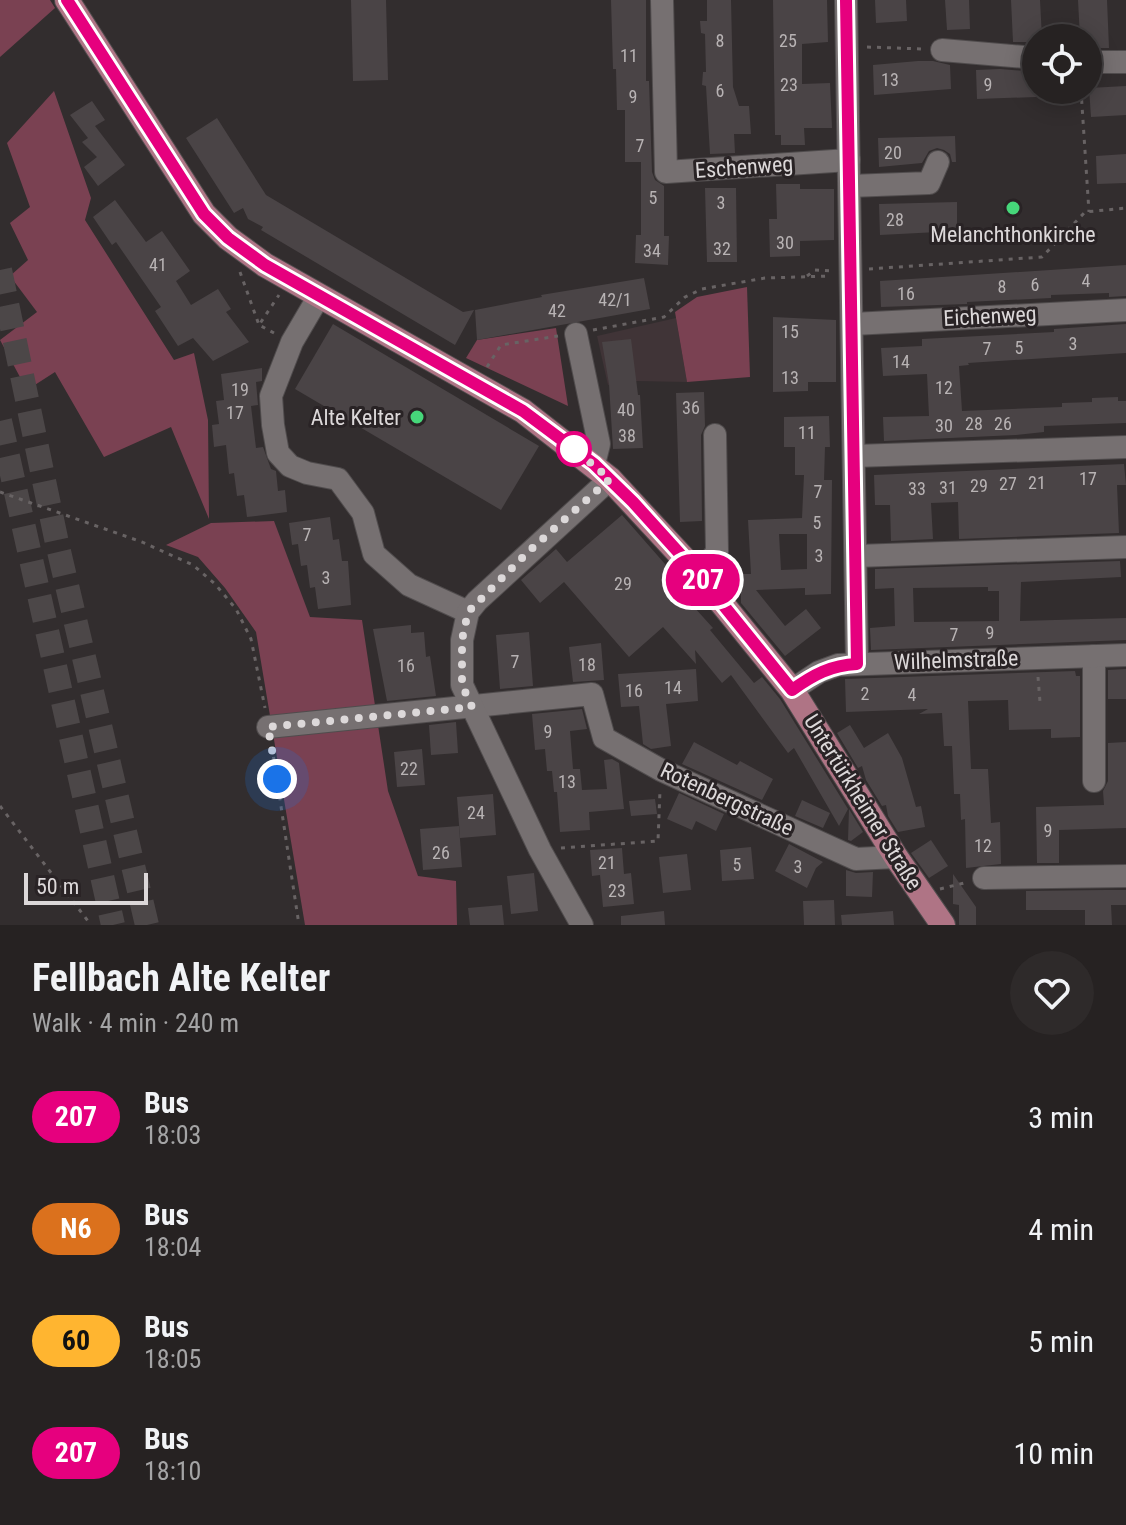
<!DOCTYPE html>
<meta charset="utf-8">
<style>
body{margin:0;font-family:"Roboto Condensed",sans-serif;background:#2e2a2a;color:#f1f3f6;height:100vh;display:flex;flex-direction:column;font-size:30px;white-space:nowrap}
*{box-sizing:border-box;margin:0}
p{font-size:26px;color:#a4a4a5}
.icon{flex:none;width:44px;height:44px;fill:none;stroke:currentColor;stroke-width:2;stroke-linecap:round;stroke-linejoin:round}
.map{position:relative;height:925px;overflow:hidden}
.drawer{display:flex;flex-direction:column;background:#262222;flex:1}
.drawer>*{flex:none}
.badge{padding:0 16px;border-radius:26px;font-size:28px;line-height:52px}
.controls{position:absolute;left:1022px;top:24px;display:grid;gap:16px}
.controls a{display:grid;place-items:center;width:80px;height:80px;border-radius:50%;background:#262222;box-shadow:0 4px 20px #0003,0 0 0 2px #423f40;font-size:40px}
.scale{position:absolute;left:24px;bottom:20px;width:124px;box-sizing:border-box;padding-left:8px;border:4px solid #dcd8d9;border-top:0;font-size:22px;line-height:28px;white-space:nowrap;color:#dcd8d9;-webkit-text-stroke:6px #292325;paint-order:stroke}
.you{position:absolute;width:40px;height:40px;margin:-20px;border:6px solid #fff;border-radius:50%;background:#1a73e8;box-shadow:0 0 0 12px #1a73e833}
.map>.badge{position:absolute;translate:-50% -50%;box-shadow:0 0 0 4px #fff}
.round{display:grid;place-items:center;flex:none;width:84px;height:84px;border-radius:42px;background:#2e2a2a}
.summary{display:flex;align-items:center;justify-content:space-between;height:136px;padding:0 32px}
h1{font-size:38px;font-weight:700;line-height:60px}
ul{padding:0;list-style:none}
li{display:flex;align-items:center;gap:24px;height:112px;padding:0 32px}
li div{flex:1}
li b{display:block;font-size:30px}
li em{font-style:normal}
li .badge{min-width:88px;font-weight:700;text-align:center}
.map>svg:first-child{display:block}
.built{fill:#403437}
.green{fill:#7a4152}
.building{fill:#4a4446;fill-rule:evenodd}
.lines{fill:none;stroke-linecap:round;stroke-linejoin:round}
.highway-tunnel{stroke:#4c4748;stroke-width:24;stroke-dasharray:24 12;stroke-linecap:butt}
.minor-casing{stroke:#504c4d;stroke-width:24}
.major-casing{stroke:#504c4d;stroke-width:26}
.path{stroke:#686364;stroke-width:3;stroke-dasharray:4 6;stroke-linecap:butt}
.minor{stroke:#767071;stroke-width:22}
.major{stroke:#af7485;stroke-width:24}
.line-casing{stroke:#fff;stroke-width:18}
.line{stroke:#e6007e;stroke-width:12}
.walk{stroke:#dcd8d9;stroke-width:8;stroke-dasharray:0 14.4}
.poi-dot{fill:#46d77a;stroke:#292325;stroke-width:3}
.stop-dot{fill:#fff;stroke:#e6007e;stroke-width:4}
.labels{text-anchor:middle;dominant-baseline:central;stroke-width:6;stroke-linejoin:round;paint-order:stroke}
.number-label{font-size:18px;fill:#b8b3b4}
.street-label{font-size:22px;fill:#dcd8d9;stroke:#292325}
.poi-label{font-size:22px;fill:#dcd8d9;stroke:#292325}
</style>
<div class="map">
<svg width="1126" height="925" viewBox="0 0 1126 925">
<rect width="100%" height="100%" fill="#322d2e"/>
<path class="built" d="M676,318L687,382L636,381L608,385L597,336Z"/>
<g class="green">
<path d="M0,0H50L55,8L0,57Z"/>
<path d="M54,91L91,198L85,220L174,360L194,353L208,420L209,519L171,427L104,457L55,372L27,390L0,340L37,312L10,276L28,260L10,223L30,207L7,143Z"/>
<path d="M747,287L750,377L687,382L675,312L697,297Z"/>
<path d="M556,328L568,406L466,358L477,340Z"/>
<path d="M274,521L310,617L362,620L388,791L418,876L456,881L457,925H305L256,632L225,588L198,557L166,545L211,523Z"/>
</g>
<g class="building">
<path d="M351,0H386L388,80L353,81Z"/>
<path d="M611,0H646V81H649L652,172L655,180L664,186V236H669L668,265L635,263L636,235H641V162H625V110H617L616,69H613Z"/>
<path d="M707,0H731L733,87L739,106H749L751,134H734L735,153L710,154L706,86L702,85L703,72H706L705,34L701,33L700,21H707Z"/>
<path d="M773,0H827L828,42L802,44V84L830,83L832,128H804L805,145H781V135H775Z"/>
<path d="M875,0H906L907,21L876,23Z"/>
<path d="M945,0H969L970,29L947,30Z"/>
<path d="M1011,0H1040L1042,38H1036V42H1013Z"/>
<path d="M1078,0H1107L1109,48H1088V38H1080Z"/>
<path d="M918,61H933L950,65L951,89L874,95L873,65Z"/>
<path d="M1000,69L1036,72V97L977,99L976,70Z"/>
<path d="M1126,86V115L1091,117L1089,88Z"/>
<path d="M92,101L105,120L95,126L125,165L98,186L84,167L97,157L82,142L88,138L70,115Z"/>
<path d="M217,118L266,195L463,312L474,310L455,345L261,230L263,227L248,219L243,208L234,213L186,138Z"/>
<path d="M955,136L956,162H952L950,154L944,150L937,148L929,151L922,163L879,167L878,138Z"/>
<path d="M1126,154V183L1097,184L1096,156Z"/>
<path d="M776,184H800V189H834V240L800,241V256L770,257L769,219H777Z"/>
<path d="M705,188H736L737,262H707Z"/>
<path d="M115,200L146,242L162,231L190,271L176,281L191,305L218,289L231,309L226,312L249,342L213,361L193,338L178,346L155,311L161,307L116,242L112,245L93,217Z"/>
<path d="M957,202V231L880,235L879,204Z"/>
<path d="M1126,265V296L1109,297V293L1051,295V298L967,302V304L881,307L880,281Z"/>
<path d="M644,278L650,309L477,340L475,310L542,297L541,295Z"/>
<path d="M773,317L836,320V382H808V391L773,392Z"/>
<path d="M333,324L539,446L501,510L295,389Z"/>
<path d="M1126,324V353L968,363L969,365L959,366L962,411L1062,407V403L1092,402V398L1118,397V401H1126V423L1044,426V432L1016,435L884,441L883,417L929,416L927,374L883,376L881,348L922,346V339L1054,332V329Z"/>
<path d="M631,339L638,395H640L643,448L613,449L609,384L602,342Z"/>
<path d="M262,368V381L256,382L258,405L251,406L256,448L263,447L271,469L276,471L278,491L285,490L287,512L247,517L244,495L237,496L234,473L229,474L226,445L214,447L212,425L219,424L216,401L224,400L221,374Z"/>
<path d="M704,392L705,426L701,435L702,521L680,522L676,393Z"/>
<path d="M829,416L830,447H825L824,480H832L831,594L805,595V588L756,590L785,626L806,609L821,628L785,656L741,603V571L744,574H751L748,520L802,518L804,475H795V447H784V417ZM779,534H807V569L781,570Z"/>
<path d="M1124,464L1126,485H1117L1119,533L959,539L958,502L931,503L933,539L891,541L890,505H875L874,475Z"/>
<path d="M622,515L679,580L674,585L713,628L710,630L754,683L762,677L780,699L848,809L839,826L794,748L788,753L731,675L722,683L695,650L696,664L663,627L629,657L564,582L540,603L521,580L556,549L567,562Z"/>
<path d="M330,517L333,540L339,539L342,561H348L351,605L318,609L315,587L310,588L307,565L301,566L298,544L292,545L289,523Z"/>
<path d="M1120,561L1121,577L1021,582L1020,621L1126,618V640L871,650L870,628L895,626L894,588L875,589V569ZM988,587V591H999V621L914,622L913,588Z"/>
<path d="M411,625V633L424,632L426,657L430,656L436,696L387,701L373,629Z"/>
<path d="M529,632L533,686L500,689L496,635Z"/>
<path d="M601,643L604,680L573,682L569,647Z"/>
<path d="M696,669L698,701L666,704L671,746L651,749L643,744L639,706L621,707L618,674Z"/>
<path d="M1126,669V699H1108V670Z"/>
<path d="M1075,671L1076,676H1080V737L1051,738V729L1009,730L1008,700L968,701L971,769H988L991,823L1000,822L1001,864L966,868L965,819L961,820L960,794H954L952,746H944L942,713L919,714L928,709L846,712L845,679Z"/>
<path d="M582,709L587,729L570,731L573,769H580L582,790L607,789L604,760L612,759L619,763L624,809L589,812L590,830L560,832L557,792H554L552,771H547L545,749L535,750L532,714Z"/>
<path d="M456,722L458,753L431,755L429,725Z"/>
<path d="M850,725L864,748L888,733L902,758L916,807L921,806L925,827L898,832L888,816L886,805L882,806L866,780L862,766L858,768L837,733Z"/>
<path d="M694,742L737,765L740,761L773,779L762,800L682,764Z"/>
<path d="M1126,742V828L1059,830V863H1037L1036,807L1104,805L1103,791L1108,781V743Z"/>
<path d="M422,749L425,785L397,787L394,752Z"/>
<path d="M679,793L724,814L716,831L696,821L692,830L667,819Z"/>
<path d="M493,794L496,835L460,838L457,797Z"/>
<path d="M655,799L657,814L631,816L629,801Z"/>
<path d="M802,800L830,813L823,828L795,816Z"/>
<path d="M849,809L863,832L851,841L848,840Z"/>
<path d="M459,826L462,867L423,870L420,829Z"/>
<path d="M931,840L948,866L929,878L911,853Z"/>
<path d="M789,844L823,862L816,868L807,888L775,871Z"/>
<path d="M751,847L754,879L722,881L720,850Z"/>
<path d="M622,848L624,874L631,873L634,904L603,907L600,875L592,876L590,850Z"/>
<path d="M687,854L691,890L663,893L659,857Z"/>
<path d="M846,870L856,873L873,872L872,897L846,896Z"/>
<path d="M534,873L538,911L511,914L507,876Z"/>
<path d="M953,874L976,907V925H959V905L953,904Z"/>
<path d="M1104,890H1126V905H1111L1112,925H1085V910H1026V891Z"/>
<path d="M834,900L835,925H804L803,901Z"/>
<path d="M502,905L504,925H470L468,908Z"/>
<path d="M664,911L665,925H621V916Z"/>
<path d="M893,911L894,925H842L841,915Z"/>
</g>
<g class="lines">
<g class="highway-tunnel">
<path d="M0,270L57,543L147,925"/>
<path d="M0,421L113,925"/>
</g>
<g class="minor-casing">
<g id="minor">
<path d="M662,0L666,172L849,160"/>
<path d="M846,0L857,664"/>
<path d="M942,50L1036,58"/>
<path d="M1088,62H1126"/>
<path d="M850,186L929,183L938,162"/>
<path d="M319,296L292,342L271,396L273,425L278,453L290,466L307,473L338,479L363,513L374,554L409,585L468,612"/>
<path d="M853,324L1126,310"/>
<path d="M576,334L599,444L594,464"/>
<path d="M855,456L1126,447"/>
<path d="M856,556L1126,547"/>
<path d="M699,575L717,552L715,435"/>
<path d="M1094,656V781"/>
<path d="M792,690L819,672L838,665L1126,655"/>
<path d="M268,727L592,694L604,738L661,770L856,859L896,857"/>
<path d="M984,878L1126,876"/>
<path d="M582,925L540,850L462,685V640L468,612L477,601L610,479"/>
</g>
</g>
<g class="major-casing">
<path id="major" d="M67,0L204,214L228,238L265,265L523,411L610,479L699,575L792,690L896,857L943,925"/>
</g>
<g class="path">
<path d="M867,47L923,49"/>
<path d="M1081,90L1089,212"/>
<path d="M869,269L1042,257L1085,212L1126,208"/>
<path d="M240,272L259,325"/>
<path d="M807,276L815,270L833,271"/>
<path d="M593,330L664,317L685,297L702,289L765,278L830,276"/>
<path d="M274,333L259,325L279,295"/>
<path d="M487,367L501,345L558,336"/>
<path d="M0,492L142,542L193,565L215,584L236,609L251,639L265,708"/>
<path d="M1038,677L1040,702"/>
<path d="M272,747L299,925"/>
<path d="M0,806L91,925"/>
<path d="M561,848L658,841L660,790"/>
<path d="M940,889L968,882"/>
</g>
<use href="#minor" class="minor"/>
<use href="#major" class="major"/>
</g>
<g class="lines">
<g class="line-casing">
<path id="line" d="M67,0L204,214L228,238L265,265L523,411L594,464L633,502L699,575L792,690C813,675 831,665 857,664L846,0"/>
</g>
<use href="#line" class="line"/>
<path class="walk" d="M277,779L268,727L472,707L462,685V640L468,612L528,552L610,479L574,449"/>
</g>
<g class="poi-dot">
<circle cx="1013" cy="208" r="8"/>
<circle cx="417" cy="417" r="8"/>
</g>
<circle class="stop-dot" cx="574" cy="449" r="16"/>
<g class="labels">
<g class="number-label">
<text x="720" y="40">8</text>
<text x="788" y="40">25</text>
<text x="629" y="55">11</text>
<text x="890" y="79">13</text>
<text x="789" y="84">23</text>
<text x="988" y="84">9</text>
<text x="720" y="90">6</text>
<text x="633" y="96">9</text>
<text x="640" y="145">7</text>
<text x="893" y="152">20</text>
<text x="653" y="197">5</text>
<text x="721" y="202">3</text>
<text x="895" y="219">28</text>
<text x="785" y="242">30</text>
<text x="722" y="248">32</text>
<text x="652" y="250">34</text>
<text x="158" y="264">41</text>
<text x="1086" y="280">4</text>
<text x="1035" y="284">6</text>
<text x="1002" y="286">8</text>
<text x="906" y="293">16</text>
<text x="615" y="299">42/1</text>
<text x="557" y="310">42</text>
<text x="790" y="331">15</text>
<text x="1073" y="343">3</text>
<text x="1019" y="347">5</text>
<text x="987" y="348">7</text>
<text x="901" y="361">14</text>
<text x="790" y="377">13</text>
<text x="944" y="387">12</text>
<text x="240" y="389">19</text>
<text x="691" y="407">36</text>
<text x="626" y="409">40</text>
<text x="235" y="412">17</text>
<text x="974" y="423">28</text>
<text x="1003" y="423">26</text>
<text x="944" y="425">30</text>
<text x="807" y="432">11</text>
<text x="627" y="435">38</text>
<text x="1088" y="478">17</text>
<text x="1037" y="482">21</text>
<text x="1008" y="483">27</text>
<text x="979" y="485">29</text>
<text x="948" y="487">31</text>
<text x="917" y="488">33</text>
<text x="818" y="491">7</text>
<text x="817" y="522">5</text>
<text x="307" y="534">7</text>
<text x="819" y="555">3</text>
<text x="326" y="577">3</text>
<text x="623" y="583">29</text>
<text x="990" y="632">9</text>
<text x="954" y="634">7</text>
<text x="515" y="661">7</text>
<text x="587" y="664">18</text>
<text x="406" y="665">16</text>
<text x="673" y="687">14</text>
<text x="634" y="690">16</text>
<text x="865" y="693">2</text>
<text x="912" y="694">4</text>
<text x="548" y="731">9</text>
<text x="409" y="768">22</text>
<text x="567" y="781">13</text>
<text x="476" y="812">24</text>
<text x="1048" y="830">9</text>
<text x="983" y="845">12</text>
<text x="441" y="852">26</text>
<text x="607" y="862">21</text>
<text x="737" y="864">5</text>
<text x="798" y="866">3</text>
<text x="617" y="890">23</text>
</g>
<g class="street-label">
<text transform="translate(744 167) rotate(-4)">Eschenweg</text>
<text transform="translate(990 316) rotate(-3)">Eichenweg</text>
<text transform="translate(956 660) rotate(-2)">Wilhelmstraße</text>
<text transform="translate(727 799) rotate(25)">Rotenbergstraße</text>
<text transform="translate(863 802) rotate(58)">Untertürkheimer Straße</text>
</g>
<g class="poi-label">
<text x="1013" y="234">Melanchthonkirche</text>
<text x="401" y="417" text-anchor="end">Alte Kelter</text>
</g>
</g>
</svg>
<div class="controls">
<a><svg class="icon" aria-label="locate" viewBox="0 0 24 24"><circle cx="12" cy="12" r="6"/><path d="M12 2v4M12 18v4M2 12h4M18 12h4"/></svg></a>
</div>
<div class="scale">50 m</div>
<div class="you" style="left:277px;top:779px"></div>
<b class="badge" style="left:703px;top:580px;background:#e6007e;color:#fff">207</b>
</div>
<section class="drawer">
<div class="summary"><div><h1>Fellbach Alte Kelter</h1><p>Walk · 4 min · 240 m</p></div><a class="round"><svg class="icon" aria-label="heart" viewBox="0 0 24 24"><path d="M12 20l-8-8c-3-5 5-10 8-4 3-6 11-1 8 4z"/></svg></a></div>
<ul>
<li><span class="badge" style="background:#e6007e;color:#fff">207</span><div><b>Bus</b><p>18:03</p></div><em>3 min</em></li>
<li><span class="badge" style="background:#db711d;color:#fff">N6</span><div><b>Bus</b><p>18:04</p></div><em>4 min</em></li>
<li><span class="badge" style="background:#ffb530;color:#111">60</span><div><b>Bus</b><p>18:05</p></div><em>5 min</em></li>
<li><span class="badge" style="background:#e6007e;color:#fff">207</span><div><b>Bus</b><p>18:10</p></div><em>10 min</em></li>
</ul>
</section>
